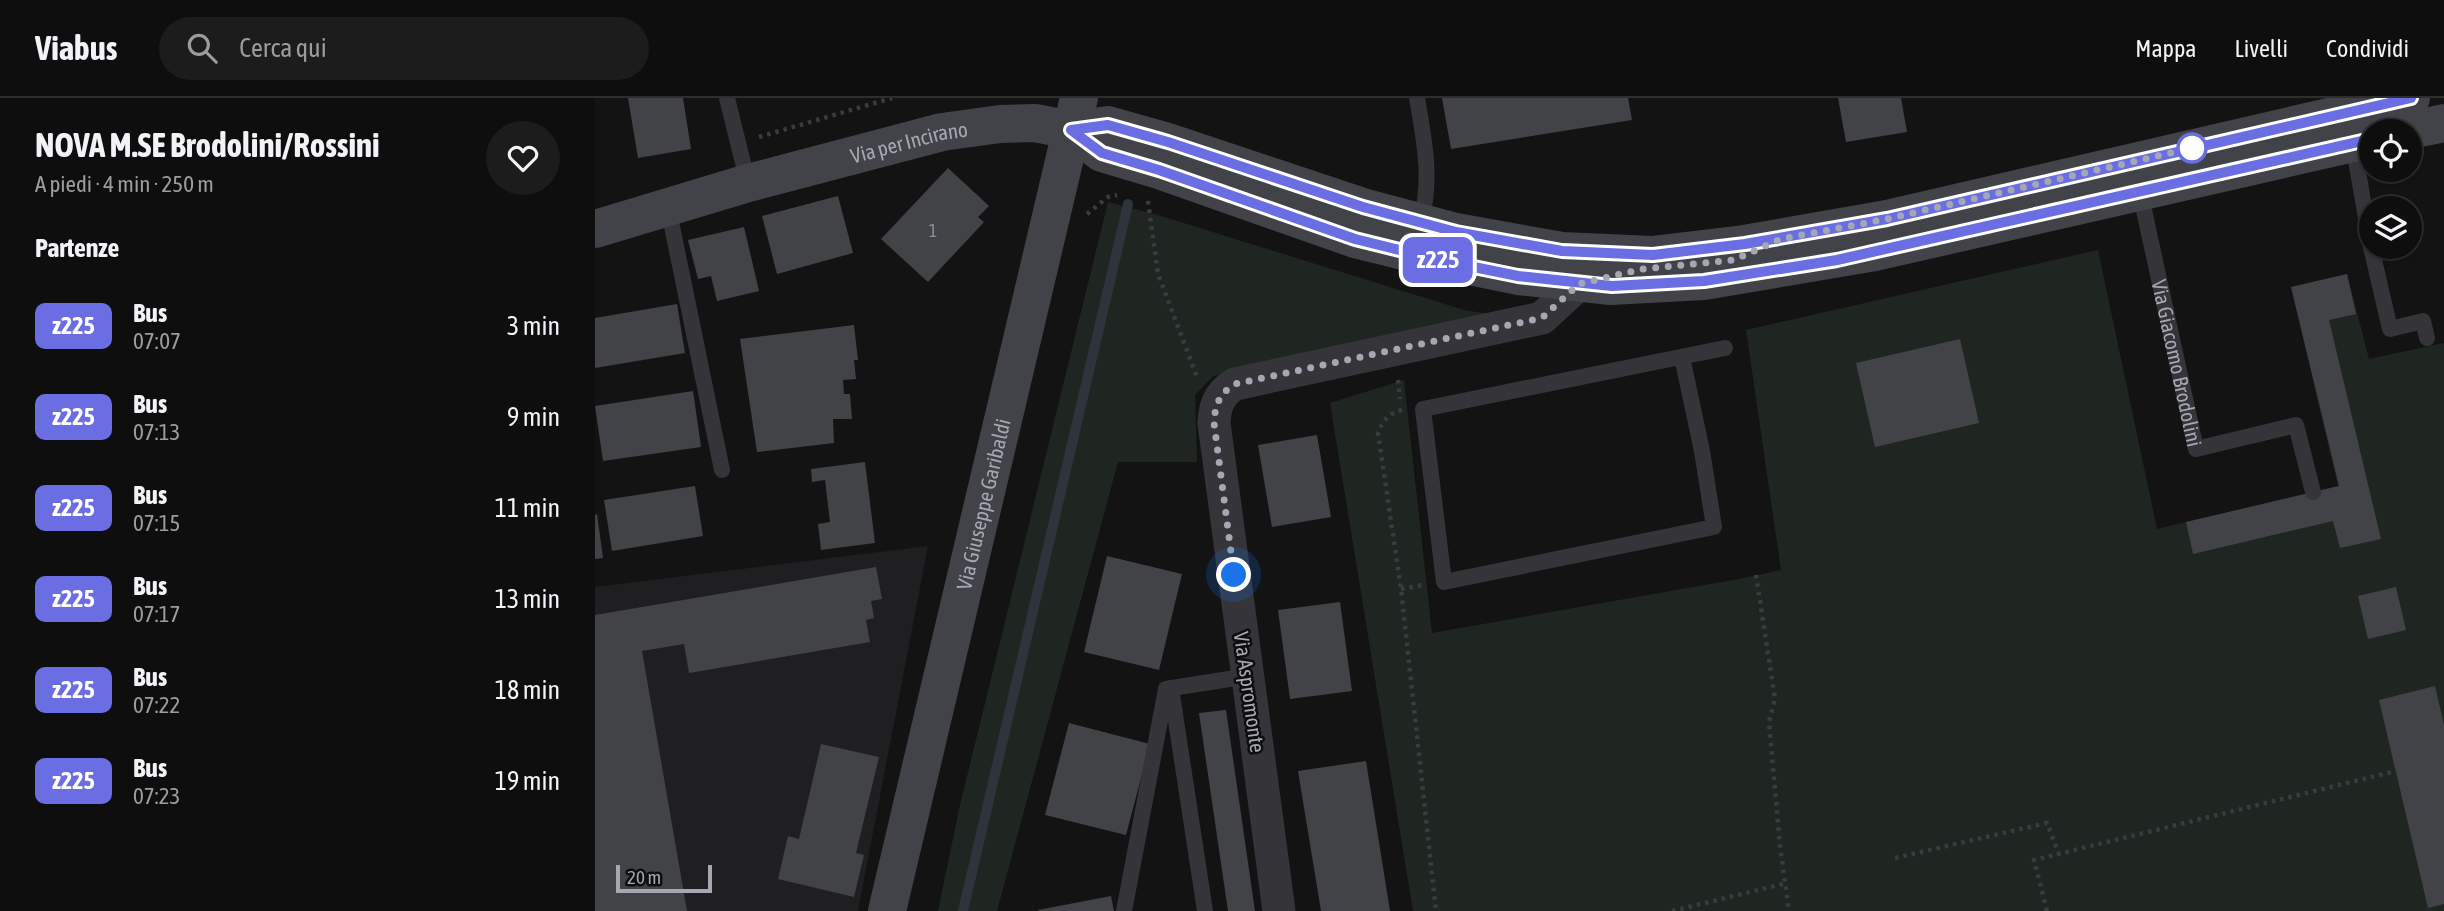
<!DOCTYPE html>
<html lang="it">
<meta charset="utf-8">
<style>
body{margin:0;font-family:"Asap Condensed",sans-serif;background:#1c1c1d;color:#f1f3f6;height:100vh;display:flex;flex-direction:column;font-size:26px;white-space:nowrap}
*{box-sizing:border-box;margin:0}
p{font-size:23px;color:#9b9c9e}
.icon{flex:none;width:38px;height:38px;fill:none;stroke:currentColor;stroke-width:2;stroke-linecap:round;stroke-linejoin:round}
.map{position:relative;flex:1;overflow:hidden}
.panel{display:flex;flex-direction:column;background:#0e0e0f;width:595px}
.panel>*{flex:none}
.badge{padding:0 14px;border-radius:10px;font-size:24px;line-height:46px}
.controls{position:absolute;left:1764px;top:21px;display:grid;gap:14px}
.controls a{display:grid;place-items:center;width:63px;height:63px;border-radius:50%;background:#0e0e0f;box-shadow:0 2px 5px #0004,0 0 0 2px #2e2e2f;font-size:35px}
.scale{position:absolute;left:21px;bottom:18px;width:96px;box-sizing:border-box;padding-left:7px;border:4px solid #a5a8b3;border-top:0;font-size:19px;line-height:24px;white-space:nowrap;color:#a5a8b3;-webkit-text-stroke:5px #0e0e0f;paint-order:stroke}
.you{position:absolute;width:35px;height:35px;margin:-18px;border:5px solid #fff;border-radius:50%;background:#1a73e8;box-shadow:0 0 0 10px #1a73e833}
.map>.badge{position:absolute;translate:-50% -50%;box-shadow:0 0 0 4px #fff}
h2{padding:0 35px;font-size:26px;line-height:63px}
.round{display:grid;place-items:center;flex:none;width:74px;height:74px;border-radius:37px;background:#1c1c1d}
.summary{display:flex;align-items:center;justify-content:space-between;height:119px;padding:0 35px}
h1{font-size:33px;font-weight:700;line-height:52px}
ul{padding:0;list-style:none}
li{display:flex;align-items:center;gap:21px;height:91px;padding:0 35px}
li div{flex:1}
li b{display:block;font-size:26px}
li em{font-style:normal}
li .badge{min-width:77px;font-weight:700;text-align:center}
header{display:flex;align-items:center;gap:42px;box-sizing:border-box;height:98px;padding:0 35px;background:#0e0e0f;border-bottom:2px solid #2e2e2f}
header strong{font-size:33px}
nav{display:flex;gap:38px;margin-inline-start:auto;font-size:24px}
.search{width:490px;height:63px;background:#1c1c1d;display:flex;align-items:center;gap:18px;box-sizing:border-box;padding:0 24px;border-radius:38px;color:#9b9c9e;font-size:26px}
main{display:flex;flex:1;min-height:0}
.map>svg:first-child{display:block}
.built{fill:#1f1f21}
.green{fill:#1f2621}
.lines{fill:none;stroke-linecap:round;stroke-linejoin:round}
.stream{stroke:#2d343c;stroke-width:10}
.building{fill:#424347}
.path{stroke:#3a3b40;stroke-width:4.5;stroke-dasharray:3.5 5;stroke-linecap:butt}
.lane{stroke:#343439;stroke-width:16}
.street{stroke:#343439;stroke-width:33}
.secondary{stroke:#424349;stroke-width:38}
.line-casing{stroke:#fff;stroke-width:16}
.line{stroke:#6a6ee2;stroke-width:10}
.walk{stroke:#a5a8b3;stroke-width:7;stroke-dasharray:0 12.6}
.stop-dot{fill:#fff;stroke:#6a6ee2;stroke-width:3.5}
.labels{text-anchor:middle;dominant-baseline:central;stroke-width:5;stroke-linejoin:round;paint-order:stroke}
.number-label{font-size:18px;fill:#8c8f98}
.street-label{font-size:21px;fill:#a5a8b3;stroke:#0e0e0f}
</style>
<header>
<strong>Viabus</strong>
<div class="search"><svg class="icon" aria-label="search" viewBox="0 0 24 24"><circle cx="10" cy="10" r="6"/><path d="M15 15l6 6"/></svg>Cerca qui</div>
<nav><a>Mappa</a><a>Livelli</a><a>Condividi</a></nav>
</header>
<main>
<section class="panel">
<div class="summary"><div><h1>NOVA M.SE Brodolini/Rossini</h1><p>A piedi · 4 min · 250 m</p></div><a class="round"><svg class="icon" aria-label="heart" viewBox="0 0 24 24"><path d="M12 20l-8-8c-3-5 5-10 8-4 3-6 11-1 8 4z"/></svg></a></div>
<h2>Partenze</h2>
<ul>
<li><span class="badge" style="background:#6a6ee2;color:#fff">z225</span><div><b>Bus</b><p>07:07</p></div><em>3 min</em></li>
<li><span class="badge" style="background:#6a6ee2;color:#fff">z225</span><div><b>Bus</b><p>07:13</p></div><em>9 min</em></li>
<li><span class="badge" style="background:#6a6ee2;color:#fff">z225</span><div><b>Bus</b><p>07:15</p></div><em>11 min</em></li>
<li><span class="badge" style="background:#6a6ee2;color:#fff">z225</span><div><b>Bus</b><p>07:17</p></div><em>13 min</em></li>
<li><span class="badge" style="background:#6a6ee2;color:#fff">z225</span><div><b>Bus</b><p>07:22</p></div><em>18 min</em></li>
<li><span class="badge" style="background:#6a6ee2;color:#fff">z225</span><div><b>Bus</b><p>07:23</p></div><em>19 min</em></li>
</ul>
</section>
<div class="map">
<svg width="1849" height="813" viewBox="0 0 1849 813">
<rect width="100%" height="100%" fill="#131314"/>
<path class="built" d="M333,448L263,813H0V489Z"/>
<g class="green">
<path d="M513,104L563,117L869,212L894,216L892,222L618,278L600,297L602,364H523L402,813H343L365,707Z"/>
<path d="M1503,152L1562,431L1743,388L1696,189L1752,176L1774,261L1849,245V813H818L735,305L809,282L837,535L1144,481L1186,472L1151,232Z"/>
</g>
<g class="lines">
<path class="stream" d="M368,813L533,106"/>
</g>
<g class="building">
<path d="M33,0H88L96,51L43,60Z"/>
<path d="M847,0H1033L1037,22L856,51Z"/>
<path d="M1243,0H1306L1312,34L1251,44Z"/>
<path d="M353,70L394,108L383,119L389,124L333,184L286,141Z"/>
<path d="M243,98L258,155L182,176L167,118Z"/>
<path d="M149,129L164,193L122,203L116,178L103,181L93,142Z"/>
<path d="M1752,176L1761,216L1734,222L1786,441L1745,450L1738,423L1598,456L1591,424L1744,388L1696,189Z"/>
<path d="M82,206L90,255L0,270V220Z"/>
<path d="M259,227L263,262H259L261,281L248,282L249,296H255L257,321H238L239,345L162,354L145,241Z"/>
<path d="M1365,241L1384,325L1280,349L1261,265Z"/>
<path d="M98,293L106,349L8,363L0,308Z"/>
<path d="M722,337L736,419L677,429L663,347Z"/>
<path d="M270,364L280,445L226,452L223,426L235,424L230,382L217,384L216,371Z"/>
<path d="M100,388L108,438L17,453L9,402Z"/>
<path d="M2,416L8,460L0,461V417Z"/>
<path d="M512,458L587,476L564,572L489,554Z"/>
<path d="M281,469L287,501L276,503L279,520L271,522L275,544L94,575L89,546L47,553L92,813H0V517Z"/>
<path d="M1801,489L1811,532L1773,541L1763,498Z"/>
<path d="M745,504L757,593L695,601L683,512Z"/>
<path d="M1840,588L1849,627V806L1833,810L1784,602Z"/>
<path d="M631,612L660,813H633L604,615Z"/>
<path d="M474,625L555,646L531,737L450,717Z"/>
<path d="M226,646L284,659L261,755L269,757L259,799L183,781L193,738L204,741Z"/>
<path d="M771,663L795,813H726L703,673Z"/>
<path d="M516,798L519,813H443V812Z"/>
</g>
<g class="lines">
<g class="path">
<path d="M164,39L297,0"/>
<path d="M1792,74L1802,72"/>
<path d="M553,103L563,176L602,279"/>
<path d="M492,116L513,99L522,97"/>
<path d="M803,282L805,301"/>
<path d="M807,312C793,316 788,322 783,335L806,491L841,813"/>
<path d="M1161,477L1180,601L1174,624L1185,748L1194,813"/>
<path d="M806,491L828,487"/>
<path d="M1300,760L1452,725L1464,756"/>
<path d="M1077,813L1188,786"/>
<path d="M1452,813L1439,762L1801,673"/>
</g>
<g class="lane">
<path d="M132,0L153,85"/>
<path d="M822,0C829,42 838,83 825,125"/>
<path d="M1758,45L1776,149"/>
<path id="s1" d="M1545,94L1601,351L1701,327L1718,394"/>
<path d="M73,109L127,372"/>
<path d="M1776,149L1795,231L1828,223L1832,240"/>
<path d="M1087,259L1107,353L1119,429L849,484L828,311L1130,250"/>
<path d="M576,590L610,813"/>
<path d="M529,813L571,591L653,578"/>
</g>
<path class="street" d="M684,813L619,325C620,307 624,296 640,286L947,220L984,186"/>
<g class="secondary">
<path d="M476,32L507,55L564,72L760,141L849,163L923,178L1016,188L1109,183L1280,154L1776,41"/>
<path d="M1811,33L1849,25"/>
<path id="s2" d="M0,131L153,85L347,34L405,26L440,25L476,32L513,27L573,44L768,109L861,134L967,153L1057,157L1149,146L1292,121L1816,0"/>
<path id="s3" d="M292,813L484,0"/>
</g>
</g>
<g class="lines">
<g class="line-casing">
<path id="line" d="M1776,41L1242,162L1109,183L1017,188L923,178L849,163L760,141L564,72L507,55L476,32L513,27L573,44L768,109L861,134L967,153L1058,157L1150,146L1292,121L1816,0"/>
</g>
<use href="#line" class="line"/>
<path class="walk" d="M639,477L619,325C620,307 624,296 640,286L947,220L984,186L1047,171L1139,162L1186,141L1292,121L1597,50"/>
</g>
<circle class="stop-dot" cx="1597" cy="50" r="14"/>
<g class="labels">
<g class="number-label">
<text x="338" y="132">1</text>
</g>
<g class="street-label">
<text stroke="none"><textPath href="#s2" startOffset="326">Via per Incirano</textPath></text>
<text stroke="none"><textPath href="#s1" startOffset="175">Via Giacomo Brodolini</textPath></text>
<text stroke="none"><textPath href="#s3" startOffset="418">Via Giuseppe Garibaldi</textPath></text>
<text transform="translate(655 594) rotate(82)">Via Aspromonte</text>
</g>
</g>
</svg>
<div class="controls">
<a><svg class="icon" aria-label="locate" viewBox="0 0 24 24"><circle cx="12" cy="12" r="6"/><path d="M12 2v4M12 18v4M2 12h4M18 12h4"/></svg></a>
<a><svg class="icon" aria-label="layers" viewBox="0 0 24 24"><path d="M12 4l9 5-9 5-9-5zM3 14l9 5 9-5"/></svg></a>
</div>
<div class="scale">20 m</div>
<div class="you" style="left:639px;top:477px"></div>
<b class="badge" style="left:843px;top:162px;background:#6a6ee2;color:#fff">z225</b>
</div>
</main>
